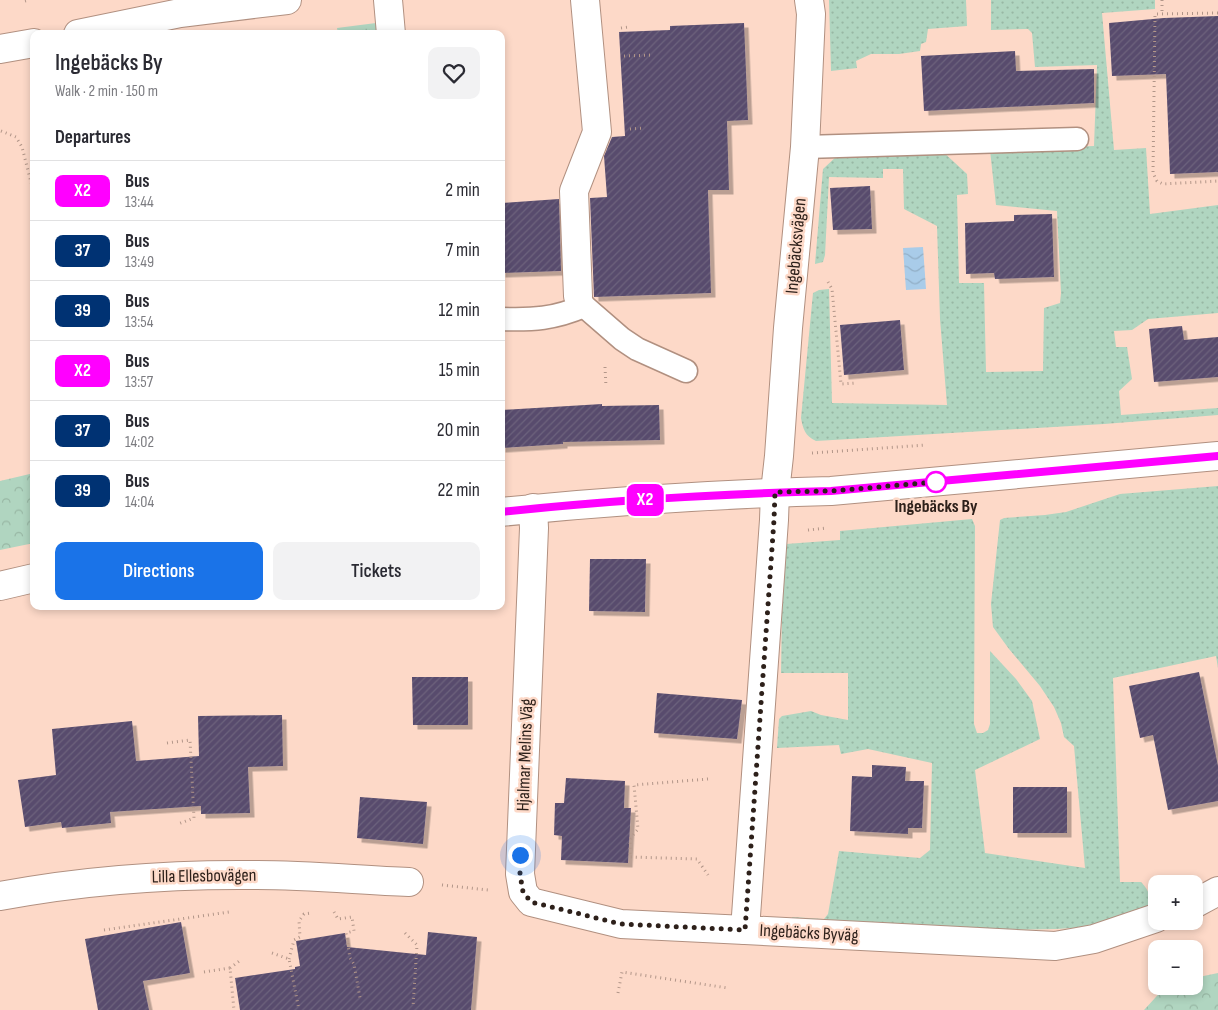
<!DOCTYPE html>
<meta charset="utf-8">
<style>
body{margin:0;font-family:"Sofia Sans Condensed",sans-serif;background:#f2f2f3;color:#2b2b33;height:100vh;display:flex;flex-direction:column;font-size:19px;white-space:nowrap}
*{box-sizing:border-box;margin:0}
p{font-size:16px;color:#7c7c81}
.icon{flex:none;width:28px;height:28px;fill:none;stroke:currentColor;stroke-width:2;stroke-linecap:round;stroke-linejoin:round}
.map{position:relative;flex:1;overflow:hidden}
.details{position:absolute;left:30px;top:30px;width:475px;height:580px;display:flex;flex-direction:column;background:#fff;border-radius:10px;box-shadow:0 2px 8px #0003}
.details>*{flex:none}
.badge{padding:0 10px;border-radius:8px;font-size:18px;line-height:32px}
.tools{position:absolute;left:1148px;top:875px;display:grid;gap:10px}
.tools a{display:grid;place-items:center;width:55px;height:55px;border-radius:10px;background:#fff;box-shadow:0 2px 8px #0003;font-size:25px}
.you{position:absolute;width:25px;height:25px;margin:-12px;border:4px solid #fff;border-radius:50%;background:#1a73e8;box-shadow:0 0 0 8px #1a73e833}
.map>.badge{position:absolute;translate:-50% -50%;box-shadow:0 0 0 2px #fff}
h2{padding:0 25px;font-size:19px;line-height:45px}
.round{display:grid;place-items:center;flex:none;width:52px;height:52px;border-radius:10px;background:#f2f2f3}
.headline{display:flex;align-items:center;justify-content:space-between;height:85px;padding:0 25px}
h1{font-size:24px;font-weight:600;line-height:38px}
.action{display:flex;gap:10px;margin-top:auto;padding:10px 25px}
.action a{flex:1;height:58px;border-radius:10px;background:#1a73e8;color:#fff;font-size:20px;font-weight:600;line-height:58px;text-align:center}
.action a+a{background:#f2f2f3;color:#2b2b33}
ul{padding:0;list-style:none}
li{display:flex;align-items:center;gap:15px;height:60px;padding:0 25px;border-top:1px solid #e1e1e2}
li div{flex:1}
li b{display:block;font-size:19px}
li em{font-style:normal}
li .badge{min-width:55px;font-weight:700;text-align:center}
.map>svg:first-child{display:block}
.grass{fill:url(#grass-dots)}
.forest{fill:url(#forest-crowns)}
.park{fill:url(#park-tufts)}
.water{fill:url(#water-waves)}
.building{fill:url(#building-hatch);filter:url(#shadow)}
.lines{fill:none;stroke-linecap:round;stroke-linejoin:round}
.service-casing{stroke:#b19080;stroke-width:25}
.minor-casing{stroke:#b19080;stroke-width:30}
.secondary-casing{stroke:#b19080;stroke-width:30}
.path{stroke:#b29689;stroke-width:3;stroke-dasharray:1 4;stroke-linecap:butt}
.service{stroke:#fff;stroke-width:22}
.minor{stroke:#fff;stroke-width:28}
.secondary{stroke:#fff;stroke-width:28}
.line-casing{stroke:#fff;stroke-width:11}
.line{stroke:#f0f;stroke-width:8}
.walk{stroke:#2d201a;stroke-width:5;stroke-dasharray:0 9}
.stop-dot{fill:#fff;stroke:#f0f;stroke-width:2.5}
.labels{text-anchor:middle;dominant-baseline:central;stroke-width:5;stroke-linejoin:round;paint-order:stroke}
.street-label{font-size:18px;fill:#2d201a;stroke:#fdd9c8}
.stop-label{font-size:18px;font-weight:bold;fill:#2d201a;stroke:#fdd9c8}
</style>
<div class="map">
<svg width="1218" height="1010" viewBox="0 0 1218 1010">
<defs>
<pattern id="grass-dots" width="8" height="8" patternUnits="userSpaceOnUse" patternTransform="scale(1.25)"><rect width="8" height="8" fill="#b0d5c0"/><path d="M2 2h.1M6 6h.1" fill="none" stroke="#98b7a4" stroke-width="1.8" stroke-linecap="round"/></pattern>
<pattern id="forest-crowns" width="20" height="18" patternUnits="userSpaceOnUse" patternTransform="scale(1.25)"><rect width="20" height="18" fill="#b0d5c0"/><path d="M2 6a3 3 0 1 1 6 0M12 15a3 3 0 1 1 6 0" fill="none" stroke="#98b7a4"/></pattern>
<pattern id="park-tufts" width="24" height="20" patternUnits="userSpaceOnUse" patternTransform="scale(1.25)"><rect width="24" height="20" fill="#b0d5c0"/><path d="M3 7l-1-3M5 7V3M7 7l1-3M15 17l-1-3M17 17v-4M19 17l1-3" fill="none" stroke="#98b7a4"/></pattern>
<pattern id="water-waves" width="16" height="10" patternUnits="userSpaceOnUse" patternTransform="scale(1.25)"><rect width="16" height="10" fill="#a9cce9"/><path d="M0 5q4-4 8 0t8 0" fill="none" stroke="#92afc7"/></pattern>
<pattern id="building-hatch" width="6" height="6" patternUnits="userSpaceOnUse" patternTransform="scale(1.25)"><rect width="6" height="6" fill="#584c6d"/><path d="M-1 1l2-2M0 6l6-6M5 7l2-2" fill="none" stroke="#6d627c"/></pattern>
<filter id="shadow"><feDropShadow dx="4.5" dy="4.5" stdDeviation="0" flood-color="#0004"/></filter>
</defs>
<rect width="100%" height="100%" fill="#fdd9c8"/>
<g class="grass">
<path d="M829,0H966L967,26L928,29L926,42L921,44L920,51L899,54H871L856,61L857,68L831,71Z"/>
<path d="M991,0H1155V9L1102,13L1114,150L1146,148L1150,214L1218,205V313L1148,319L1132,330L1114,331L1116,347H1127L1132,379L1119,391L1121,415L1218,408V415L1104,424L816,441C805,436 803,429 801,418L813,293L819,290L829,289L832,403L947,405L940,319L937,226L904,209L903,169H883V178L829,177L825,255L823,262L815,264L823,169L838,155L941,150L967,174L968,194L957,195L959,283H984L986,372L1043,371L1044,308L1060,303L1061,293L1057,211L996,205L990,150L1094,146L1097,65L1035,67L1032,33L1028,29L991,30Z"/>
<path d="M1218,486V668L1216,656L1113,678L1120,882H1141C1151,892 1151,900 1151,913L1100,926L1057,929L1007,930L794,924L792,917L824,919L828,914L839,851L920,858L930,850L932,763L868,749L841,754L839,745L777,748L779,719L782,716L811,711L821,715L848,720V673H781L783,555L786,544L840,540V531L972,519L975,526L974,724L977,733H983L988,730L990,724V651L1016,679L1032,701L1040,739L975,770L985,853L1085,868L1074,746L1064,737L1061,723L1054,707L1040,686L1009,649L993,627L991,604L1000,520L1004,518L1045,515L1066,512L1120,494Z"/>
</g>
<g class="forest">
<path d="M34,473V543L0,550V481Z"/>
<path d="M1218,973V1010H1144L1166,986H1194V978Z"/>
</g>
<path class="park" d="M376,23L377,34H338L337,28Z"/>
<path class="water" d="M923,247L926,289L906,290L903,248Z"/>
<g class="building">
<path d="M1218,16V172L1170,174L1166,74L1112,76L1109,23L1164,18Z"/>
<path d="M744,23L748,120L727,121L729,190H708L711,293L594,297L590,198L607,197L604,156L612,137L625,136L619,32L670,30V26Z"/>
<path d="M1015,51L1016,71L1094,69V103L924,111L921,56Z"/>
<path d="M870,186L872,229L833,230L830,188Z"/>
<path d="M559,199L561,271L501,273V203Z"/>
<path d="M1052,214L1054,277L995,279L994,273L966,274L965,223L1014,221V215Z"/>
<path d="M900,320L904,370L844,375L840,325Z"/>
<path d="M1182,326L1184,340L1218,337V377L1154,382L1149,329Z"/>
<path d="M602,404V406L659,405L660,440L563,442V444L501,448V410Z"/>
<path d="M590,559H646L645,612L589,611Z"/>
<path d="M1199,672L1218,766V801L1168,810L1153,735L1140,738L1129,686Z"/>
<path d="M412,677H468V725H413Z"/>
<path d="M657,693L742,700L737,739L654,733Z"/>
<path d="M282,715L283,766L248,767L250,813L201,814V806L110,812L111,823L62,828L61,822L25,827L18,780L56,775L52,729L132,721L136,761L199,756L198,716Z"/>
<path d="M872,765L906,767L905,781H924L922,828H908V834L850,831L852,776L872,777Z"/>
<path d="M566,778L625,781L624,808H631L628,863L561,860L562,836L554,835L555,803H564Z"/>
<rect x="1013" y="787" width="54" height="46"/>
<path d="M360,797L427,802L423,844L357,838Z"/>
<path d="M181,922L190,973L143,981L149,1010H98L85,939Z"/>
<path d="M428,932L477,937L471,1010H240L235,978L295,969V967L300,966L296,941L345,933L347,947L426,955Z"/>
</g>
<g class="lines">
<g class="service-casing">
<g id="service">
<path d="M805,147L1077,139"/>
<path d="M578,296L584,306L622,339L637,349L686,371"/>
<path d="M501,319C533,320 554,319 584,306"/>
</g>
</g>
<g class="minor-casing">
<g id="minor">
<path d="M388,0L391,34"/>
<path d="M809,0L811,14L805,147L788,328L779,456L775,492L774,520L745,930L1055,946L1094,939L1156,918"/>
<path d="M78,34L180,13L287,0"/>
<path d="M0,49L34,43"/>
<path d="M578,296L574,191L597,132L585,0"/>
<path d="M533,508L534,528L520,874L523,892L531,902L621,924L745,930"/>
<path d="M0,896C85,880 171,874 257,875C308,875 359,880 409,882"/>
<path d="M1194,904L1218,891"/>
</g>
</g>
<g class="secondary-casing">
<g id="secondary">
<path d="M501,512C611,501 721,494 831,491L1218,456"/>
<path d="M0,586L34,578"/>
</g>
</g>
<g class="path">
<path d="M1162,0V14"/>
<path d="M25,1L29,0"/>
<path d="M1218,13L1155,14L1153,173L1157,181L1163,184L1218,181"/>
<path d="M621,28L629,27"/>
<path d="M624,56L653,55"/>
<path d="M630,129L645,128"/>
<path d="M1,131L16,137L22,147L34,194"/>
<path d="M828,282L832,289L841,384L857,383"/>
<path d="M605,367L606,387"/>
<path d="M812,453L926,445"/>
<path d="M808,530L827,528"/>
<path d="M167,743L190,740L194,818L178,824"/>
<path d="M708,779L634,785L638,829L630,839V857L697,859L708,875"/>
<path d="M442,885L488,890"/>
<path d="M334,912L338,919L352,917L354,931L346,933L350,958L354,964L360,998"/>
<path d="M104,930L229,912"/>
<path d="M405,933L417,945L413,1007"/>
<path d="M272,953L289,959L299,1010"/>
<path d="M289,959L294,940L300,937L299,921L304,914L311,913"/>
<path d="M230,968L242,959"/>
<path d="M204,972L230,968L234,1010"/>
<path d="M618,993L622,972L728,988"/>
</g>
<use href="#service" class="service"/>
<use href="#minor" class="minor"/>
<use href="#secondary" class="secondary"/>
</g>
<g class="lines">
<g class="line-casing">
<path id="line" d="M501,512C611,500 721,494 831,491L1218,456"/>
</g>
<use href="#line" class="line"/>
<path class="walk" d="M520,855V874L523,892L531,902L621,924L745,930L774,520L775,492L831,491L936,482"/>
</g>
<circle class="stop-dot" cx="936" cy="482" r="10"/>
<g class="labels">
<g class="street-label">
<text transform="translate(796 246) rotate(-85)">Ingebäcksvägen</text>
<text transform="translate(525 755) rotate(-88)">Hjalmar Melins Väg</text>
<text transform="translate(204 876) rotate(-1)">Lilla Ellesbovägen</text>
<text transform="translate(809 933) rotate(3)">Ingebäcks Byväg</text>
</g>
<g class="stop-label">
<text x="936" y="506">Ingebäcks By</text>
</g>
</g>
</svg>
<div class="tools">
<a>+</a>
<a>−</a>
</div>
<div class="you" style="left:520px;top:855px"></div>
<b class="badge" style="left:645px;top:500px;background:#f0f;color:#fff">X2</b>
<section class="details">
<div class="headline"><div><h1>Ingebäcks By</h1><p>Walk · 2 min · 150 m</p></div><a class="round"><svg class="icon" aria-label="heart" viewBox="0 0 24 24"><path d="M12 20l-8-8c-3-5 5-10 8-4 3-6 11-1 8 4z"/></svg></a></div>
<h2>Departures</h2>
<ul>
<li><span class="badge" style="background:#f0f;color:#fff">X2</span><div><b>Bus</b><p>13:44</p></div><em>2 min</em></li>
<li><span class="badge" style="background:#003273;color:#fff">37</span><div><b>Bus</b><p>13:49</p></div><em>7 min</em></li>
<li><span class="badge" style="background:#003273;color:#fff">39</span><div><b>Bus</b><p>13:54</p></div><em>12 min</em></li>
<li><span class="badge" style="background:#f0f;color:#fff">X2</span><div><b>Bus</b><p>13:57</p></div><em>15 min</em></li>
<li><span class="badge" style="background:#003273;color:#fff">37</span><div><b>Bus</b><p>14:02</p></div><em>20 min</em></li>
<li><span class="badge" style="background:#003273;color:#fff">39</span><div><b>Bus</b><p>14:04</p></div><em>22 min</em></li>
</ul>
<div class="action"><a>Directions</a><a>Tickets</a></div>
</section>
</div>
